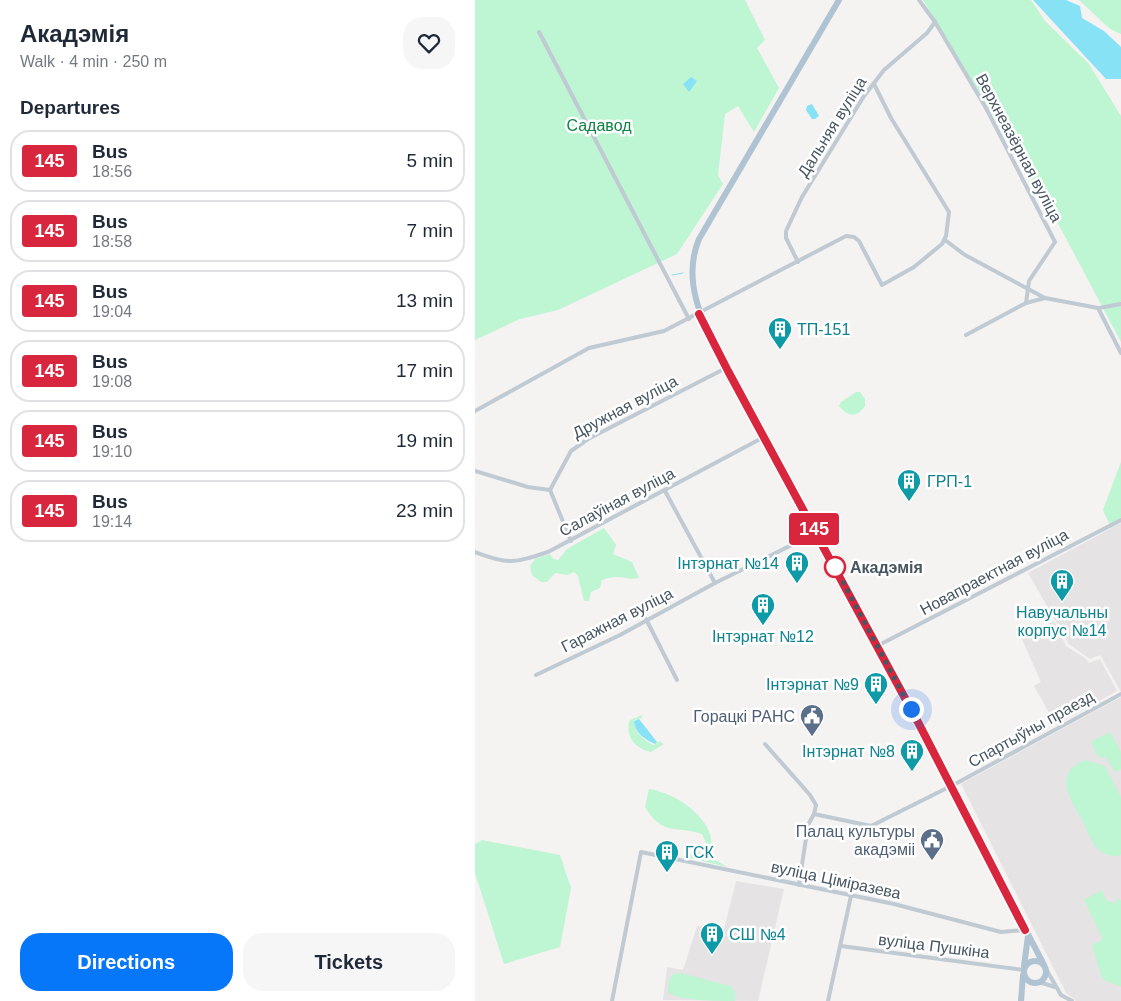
<!DOCTYPE html>
<meta charset="utf-8">
<style>
body{margin:0;font-family:Arial,sans-serif;background:#f6f6f7;color:#1f2937;height:100vh;display:flex;flex-direction:column;font-size:19px;white-space:nowrap}
*{box-sizing:border-box;margin:0}
p{font-size:16px;color:#747a83}
.icon{flex:none;width:28px;height:28px;fill:none;stroke:currentColor;stroke-width:2;stroke-linecap:round;stroke-linejoin:round}
.map{position:relative;flex:1;overflow:hidden}
.sheet{display:flex;flex-direction:column;background:#fff;width:475px}
.sheet>*{flex:none}
.badge{padding:0 10px;border-radius:4px;font-size:18px;line-height:32px}
.you{position:absolute;width:25px;height:25px;margin:-12px;border:4px solid #fff;border-radius:50%;background:#1a73e8;box-shadow:0 0 0 8px #1a73e833}
.map>.badge{position:absolute;translate:-50% -50%;box-shadow:0 0 0 2px #fff}
h2{padding:0 20px;font-size:19px;line-height:45px}
.round{display:grid;place-items:center;flex:none;width:52px;height:52px;border-radius:20px;background:#f6f6f7}
.overview{display:flex;align-items:center;justify-content:space-between;height:85px;padding:0 20px}
h1{font-size:24px;font-weight:800;line-height:38px}
.primary-button{display:flex;gap:10px;margin-top:auto;padding:10px 20px}
.primary-button a{flex:1;height:58px;border-radius:20px;background:#0777fa;color:#fff;font-size:20px;font-weight:800;line-height:58px;text-align:center}
.primary-button a+a{background:#f6f6f7;color:#1f2937}
ul{padding:0;list-style:none}
li{display:flex;align-items:center;gap:15px;height:62px;margin:0 10px 8px;padding:0 10px;border:2px solid #e0e1e3;border-radius:20px}
li div{flex:1}
li b{display:block;font-size:19px}
li em{font-style:normal}
li .badge{min-width:55px;font-weight:700;text-align:center}
main{display:flex;flex:1;min-height:0}
.map>svg:first-child{display:block}
.education{fill:#e6e3e4}
.green{fill:#bef5d2}
.water{fill:#87e2f6}
.lines{fill:none;stroke-linecap:round;stroke-linejoin:round}
.stream{stroke:#87e2f6;stroke-width:1}
.street{stroke:#bfcad3;stroke-width:4}
.primary{stroke:#b0c3d3;stroke-width:6}
.line-casing{stroke:#fff;stroke-width:11}
.line{stroke:#d7263d;stroke-width:8}
.walk{stroke:#485662;stroke-width:5;stroke-dasharray:0 9}
.stop-dot{fill:#fff;stroke:#d7263d;stroke-width:2.5}
.labels{text-anchor:middle;dominant-baseline:central;stroke-width:5;stroke-linejoin:round;paint-order:stroke}
.park-label{font-size:16px;fill:#0d8245;stroke:#fff}
.street-label{font-size:16px;fill:#485662;stroke:#fff}
.culture-label{font-size:16px;fill:#0d838f;stroke:#fff;text-anchor:start}
.stop-label{font-size:16px;font-weight:bold;fill:#485662;stroke:#fff;text-anchor:start}
.service-label{font-size:16px;fill:#4e5e75;stroke:#fff;text-anchor:end}
</style>
<main>
<section class="sheet">
<div class="overview"><div><h1>Акадэмія</h1><p>Walk · 4 min · 250 m</p></div><a class="round"><svg class="icon" aria-label="heart" viewBox="0 0 24 24"><path d="M12 20l-8-8c-3-5 5-10 8-4 3-6 11-1 8 4z"/></svg></a></div>
<h2>Departures</h2>
<ul>
<li><span class="badge" style="background:#d7263d;color:#fff">145</span><div><b>Bus</b><p>18:56</p></div><em>5 min</em></li>
<li><span class="badge" style="background:#d7263d;color:#fff">145</span><div><b>Bus</b><p>18:58</p></div><em>7 min</em></li>
<li><span class="badge" style="background:#d7263d;color:#fff">145</span><div><b>Bus</b><p>19:04</p></div><em>13 min</em></li>
<li><span class="badge" style="background:#d7263d;color:#fff">145</span><div><b>Bus</b><p>19:08</p></div><em>17 min</em></li>
<li><span class="badge" style="background:#d7263d;color:#fff">145</span><div><b>Bus</b><p>19:10</p></div><em>19 min</em></li>
<li><span class="badge" style="background:#d7263d;color:#fff">145</span><div><b>Bus</b><p>19:14</p></div><em>23 min</em></li>
</ul>
<div class="primary-button"><a>Directions</a><a>Tickets</a></div>
</section>
<div class="map">
<svg width="646" height="1001" viewBox="0 0 646 1001">
<rect width="100%" height="100%" fill="#f5f2f2"/>
<g class="education">
<path d="M646,523V692L625,655L615,659L594,644L553,573Z"/>
<path d="M579,621L591,646L610,658L614,663L625,659L642,691L581,725L559,686L566,682L546,637Z"/>
<path d="M646,697V1001H601L591,993L486,784Z"/>
<path d="M261,881L309,889L283,1001L188,1000L192,967L208,970L222,926L249,929Z"/>
</g>
<g class="green">
<path d="M0,0H270L290,40L282,48L304,88L279,132L263,106L250,114L243,175L248,184L202,254L83,310L45,319L0,340Z"/>
<path d="M448,0H556L570,21L614,64L646,116V342L587,231Z"/>
<path d="M604,0H646V34L635,29Z"/>
<path d="M381,392H385L390,399V406C382,418 373,417 364,406L366,402Z"/>
<path d="M646,462V522L636,528L628,510Z"/>
<path d="M129,528L141,545L138,554L157,562L164,578C151,581 145,573 127,580L125,588L116,592L114,601H109L103,576L99,572L92,575L80,573L72,582H66L57,575L55,566L60,559L75,554L78,559L83,560L92,549Z"/>
<path d="M167,715V718L159,720C158,731 169,741 179,745L184,741L189,744L176,752C161,749 149,736 155,720Z"/>
<path d="M635,732L646,752V769L640,772L631,757H623L616,742Z"/>
<path d="M610,760L630,766L646,797V855C637,857 632,856 624,850C617,845 613,832 609,824C597,800 575,775 610,760Z"/>
<path d="M174,789C197,793 220,807 232,827C237,835 237,849 237,858L252,867L215,858L214,855L229,851L231,843L227,834C201,825 188,837 170,807Z"/>
<path d="M7,840L85,855L96,888L85,947L29,964L0,873V844Z"/>
<path d="M627,890L631,900L639,903L644,898L646,901V987L627,979L617,945L628,939L609,900Z"/>
<path d="M206,973L255,986L260,991V1001C243,1001 203,1001 193,992L194,980L198,974Z"/>
</g>
<g class="water">
<path d="M558,0H591L605,6L607,18L629,31L646,47V79H631Z"/>
<path d="M216,77L222,81L214,92L208,84Z"/>
<path d="M337,104L344,116L340,119H337L331,110L332,106Z"/>
<path d="M164,719L182,742L180,744C170,740 159,732 159,721Z"/>
</g>
<g class="lines">
<path class="stream" d="M197,275L208,273"/>
<g class="street">
<path d="M444,0L460,22L511,108L580,242L554,281L551,303L491,335"/>
<path d="M64,32L214,319"/>
<path d="M470,240L490,255L570,298L623,308L646,353"/>
<path d="M323,262L311,238V231L327,197L389,96L409,70L452,33L460,22"/>
<path d="M551,303L570,298"/>
<path d="M624,308L646,304"/>
<path d="M0,411L114,348L189,331L371,236L379,237L384,241L407,285L439,267L467,244L471,236L474,212L416,118L399,84"/>
<path d="M0,471L53,487L75,490"/>
<path d="M190,491L240,583"/>
<path d="M96,541L75,490L96,451L113,439L251,368"/>
<path d="M0,552C34,565 39,563 73,552L289,437"/>
<path d="M171,619L202,680"/>
<path d="M402,646L646,520"/>
<path d="M61,675L145,635L240,583L341,533"/>
<path d="M290,744L335,795L341,805L339,814L333,825L324,885"/>
<path d="M339,814L396,826L482,783L646,694"/>
<path d="M366,946L549,970"/>
<path d="M571,969L586,995L597,1001"/>
<path d="M564,982L580,987"/>
<path d="M137,1001L166,852L419,904L526,932L550,930"/>
<path d="M353,1001L376,896"/>
</g>
<g class="primary">
<path d="M364,0L224,239C205,285 231,327 251,368L444,724L569,965"/>
<circle cx="560" cy="972" r="11"/>
<path d="M549,966L553,936"/>
<path d="M546,1001L548,975"/>
</g>
</g>
<g class="lines">
<g class="line-casing">
<path id="line" d="M224,314L253,371L444,724L550,930"/>
</g>
<use href="#line" class="line"/>
<path class="walk" d="M360,567L436,709"/>
</g>
<defs>
<g id="building-pin" transform="scale(1.25)"><path d="M0 17L-7.5 6A9.5 9.5 0 1 1 7.5 6Z" fill="#0f9aa8" stroke="#fff"/><path d="M-4-6H4V6H1V3H-1V6H-4ZM-2.5-4.3h1.7v1.8h-1.7ZM.8-4.3h1.7v1.8H.8ZM-2.5-1h1.7V.8h-1.7ZM.8-1h1.7V.8H.8Z" fill="#fff"/></g>
<g id="civic-pin" transform="scale(1.25)"><path d="M0 17L-7.5 6A9.5 9.5 0 1 1 7.5 6Z" fill="#5c6f8a" stroke="#fff"/><path d="M-.6-6.5H3V-4.5H.6V-3L4-1V1h2V6H-6V1h2V-1L-.6-3ZM-1.2 2.5V6h2.4V2.5Z" fill="#fff"/></g>
</defs>
<g fill-rule="evenodd">
<use href="#building-pin" x="305" y="329"/>
<use href="#building-pin" x="434" y="481"/>
<use href="#building-pin" x="322" y="563"/>
<use href="#building-pin" x="587" y="581"/>
<use href="#building-pin" x="288" y="605"/>
<use href="#building-pin" x="401" y="684"/>
<use href="#civic-pin" x="337" y="716"/>
<use href="#building-pin" x="437" y="751"/>
<use href="#civic-pin" x="457" y="840"/>
<use href="#building-pin" x="192" y="852"/>
<use href="#building-pin" x="237" y="934"/>
</g>
<circle class="stop-dot" cx="360" cy="567" r="10"/>
<g class="labels">
<g class="park-label">
<text x="124" y="125">Садавод</text>
</g>
<g class="street-label">
<text transform="translate(357 127) rotate(-58)">Дальняя вуліца</text>
<text transform="translate(544 148) rotate(62)">Верхнеазёрная вуліца</text>
<text transform="translate(150 407) rotate(-28)">Дружная вуліца</text>
<text transform="translate(142 502) rotate(-28)">Салаўіная вуліца</text>
<text transform="translate(519 572) rotate(-28)">Новапраектная вуліца</text>
<text transform="translate(142 620) rotate(-27)">Гаражная вуліца</text>
<text transform="translate(556 729) rotate(-29)">Спартыўны праезд</text>
<text transform="translate(361 880) rotate(12)">вуліца Ціміразева</text>
<text transform="translate(459 946) rotate(7)">вуліца Пушкіна</text>
</g>
<g class="culture-label">
<text x="322" y="329">ТП-151</text>
<text x="452" y="481">ГРП-1</text>
<text x="304" y="563" text-anchor="end">Інтэрнат №14</text>
<text x="587" y="612" text-anchor="middle">Навучальны<tspan x="587" dy="18">корпус №14</tspan></text>
<text x="288" y="636" text-anchor="middle">Інтэрнат №12</text>
<text x="384" y="684" text-anchor="end">Інтэрнат №9</text>
<text x="420" y="751" text-anchor="end">Інтэрнат №8</text>
<text x="210" y="852">ГСК</text>
<text x="254" y="934">СШ №4</text>
</g>
<g class="stop-label">
<text x="375" y="567">Акадэмія</text>
</g>
<g class="service-label">
<text x="320" y="716">Горацкі РАНС</text>
<text x="440" y="831">Палац культуры<tspan x="440" dy="18">акадэміі</tspan></text>
</g>
</g>
</svg>
<div class="you" style="left:436px;top:709px"></div>
<b class="badge" style="left:339px;top:529px;background:#d7263d;color:#fff">145</b>
</div>
</main>
